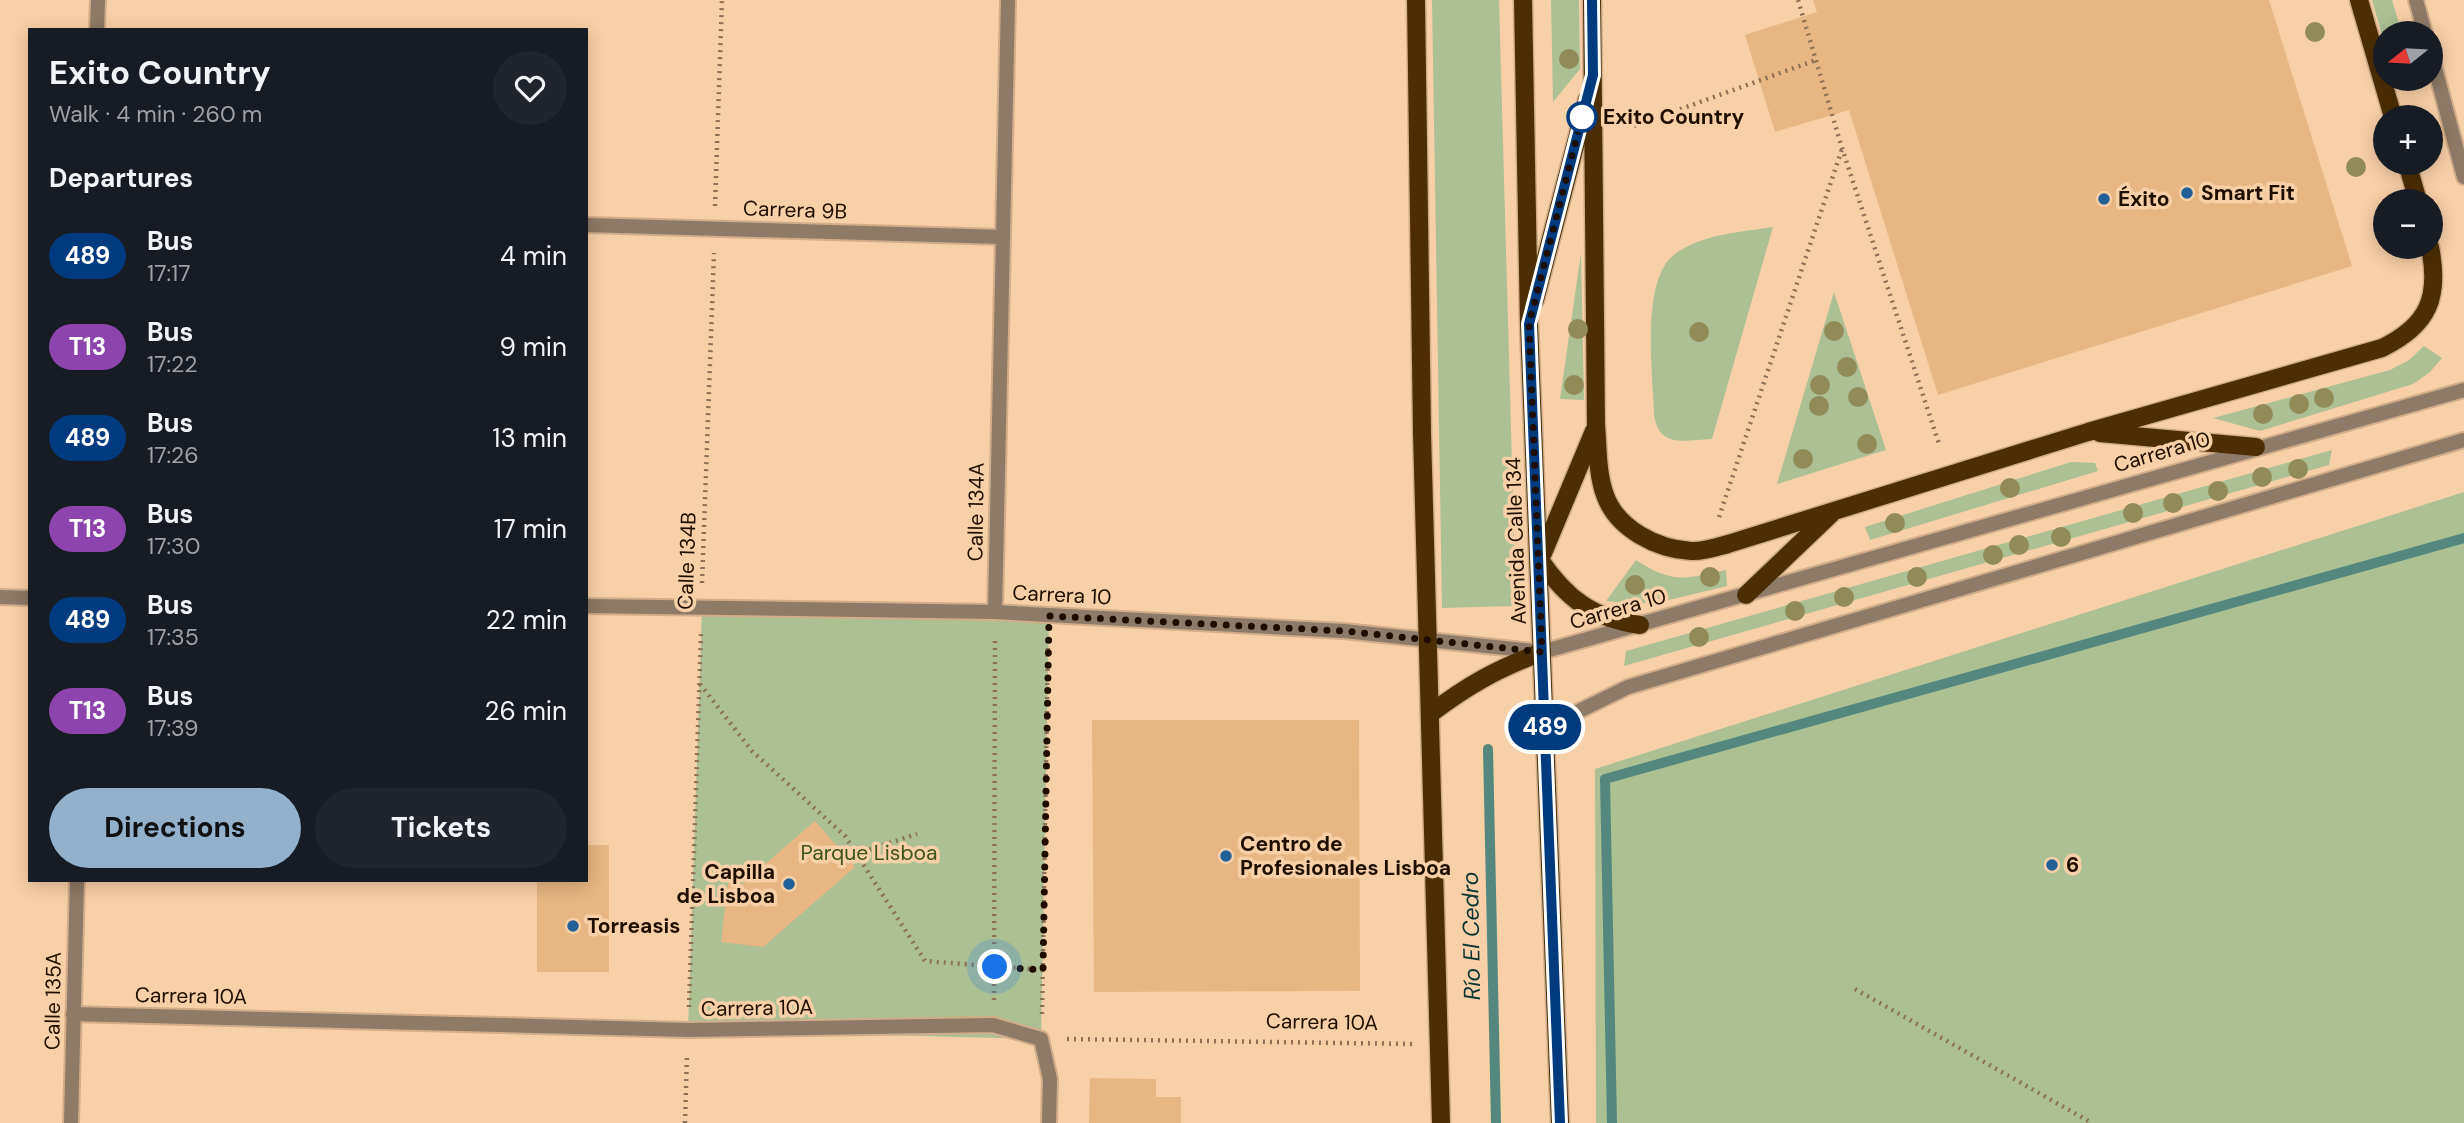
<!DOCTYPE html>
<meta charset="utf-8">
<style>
body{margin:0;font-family:"DM Sans",sans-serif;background:#20242c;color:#f1f3f6;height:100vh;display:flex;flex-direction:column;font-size:26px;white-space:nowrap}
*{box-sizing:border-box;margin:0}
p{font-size:23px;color:#9ea1a6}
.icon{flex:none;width:38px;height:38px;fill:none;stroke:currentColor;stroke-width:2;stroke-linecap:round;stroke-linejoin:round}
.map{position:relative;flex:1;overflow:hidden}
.side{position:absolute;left:28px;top:28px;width:560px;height:854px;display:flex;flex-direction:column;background:#171b24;border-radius:0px;box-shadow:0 4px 18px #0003}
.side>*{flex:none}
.badge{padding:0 14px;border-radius:23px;font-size:24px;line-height:46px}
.needle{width:46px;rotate:252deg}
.tools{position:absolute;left:2373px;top:21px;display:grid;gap:14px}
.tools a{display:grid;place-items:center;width:70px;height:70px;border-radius:50%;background:#171b24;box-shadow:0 4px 18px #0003;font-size:35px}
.you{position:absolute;width:35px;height:35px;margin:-18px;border:5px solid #fff;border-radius:50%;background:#1a73e8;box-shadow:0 0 0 10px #1a73e833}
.map>.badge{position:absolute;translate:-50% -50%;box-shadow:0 0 0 4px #fff}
h2{padding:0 21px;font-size:26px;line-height:63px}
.round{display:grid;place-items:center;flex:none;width:74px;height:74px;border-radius:37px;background:#20242c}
.summary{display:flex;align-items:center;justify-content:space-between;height:119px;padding:0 21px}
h1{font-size:33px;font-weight:700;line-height:52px}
.cta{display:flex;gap:14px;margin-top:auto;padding:14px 21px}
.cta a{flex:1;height:80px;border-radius:42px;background:#94b1cc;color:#111;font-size:28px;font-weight:700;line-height:80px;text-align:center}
.cta a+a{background:#20242c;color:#f1f3f6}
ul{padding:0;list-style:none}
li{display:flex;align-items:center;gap:21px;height:91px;padding:0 21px}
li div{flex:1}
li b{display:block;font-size:26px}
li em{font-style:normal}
li .badge{min-width:77px;font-weight:700;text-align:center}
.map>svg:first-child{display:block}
.green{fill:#acc094}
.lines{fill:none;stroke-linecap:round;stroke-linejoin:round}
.stream{stroke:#54887f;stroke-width:10}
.building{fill:#e7b682}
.minor-casing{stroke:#d1ad89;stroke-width:18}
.primary-casing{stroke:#d1ad89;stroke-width:21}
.path{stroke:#8e7155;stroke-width:4.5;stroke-dasharray:2 5;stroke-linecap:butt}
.minor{stroke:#8d7a67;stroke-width:14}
.primary{stroke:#4d2e04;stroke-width:18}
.tree{fill:#918b58}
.line-casing{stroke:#fff;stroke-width:16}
.line{stroke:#003b80;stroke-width:10}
.walk{stroke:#1f0e00;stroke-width:7;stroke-dasharray:0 12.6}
.stop-dot{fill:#fff;stroke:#003b80;stroke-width:3.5}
.poi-dot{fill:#226198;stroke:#f8d0a7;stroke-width:2.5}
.labels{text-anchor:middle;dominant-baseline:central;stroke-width:7;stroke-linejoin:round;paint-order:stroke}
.stop-label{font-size:21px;font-weight:bold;fill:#1f0e00;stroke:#f8d0a7;text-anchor:start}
.poi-label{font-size:21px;font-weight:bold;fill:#1f0e00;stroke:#f8d0a7;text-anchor:start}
.street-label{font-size:21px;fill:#1f0e00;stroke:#f8d0a7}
.park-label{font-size:21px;fill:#3c5318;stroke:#f8d0a7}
.water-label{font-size:23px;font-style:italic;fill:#0c3532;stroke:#f8d0a7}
</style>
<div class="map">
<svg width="2464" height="1123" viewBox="0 0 2464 1123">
<rect width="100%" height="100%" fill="#f8d0a7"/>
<g class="green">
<path d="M1432,0H1499L1516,606L1442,608Z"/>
<path d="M1551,0H1579L1580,69L1553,102Z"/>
<path d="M2372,0H2392L2402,33H2385V45Z"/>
<path d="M1773,227L1712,439C1686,440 1659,449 1654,415C1653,375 1640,279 1675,254C1702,234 1741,232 1773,227Z"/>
<path d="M1581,253L1584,400L1560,399Z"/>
<path d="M1834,292L1886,450L1777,484Z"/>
<path d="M2424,346L2442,358L2430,372L2413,384L2260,431L2213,418L2390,370L2409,360Z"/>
<path d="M2332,450L2329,465L1624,666L1626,651Z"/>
<path d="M2071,462L2095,463L2098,471L1870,540L1865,527Z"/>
<path d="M2464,492V1123H1596L1595,769Z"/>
<path d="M1636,560C1673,584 1684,579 1726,570L1727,586L1669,600L1639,604L1606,601Z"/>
<path d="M702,608L1049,616L1041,1039L688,1030Z"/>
</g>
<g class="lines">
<g class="stream">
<path d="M1488,749L1496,1123"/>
<path d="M1612,1123L1605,779L2464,538"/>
</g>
</g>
<g class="building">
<path d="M1813,0H2269L2352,266L1938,395L1849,110L1775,132L1745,35L1817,12Z"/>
<path d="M1092,720H1359L1360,991L1094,992Z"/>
<path d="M815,821L855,867L763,947L721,942L728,883L742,884Z"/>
<path d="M586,845H609V972H537V880H586Z"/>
<path d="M1090,1078L1156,1079V1097H1181V1123H1089Z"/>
</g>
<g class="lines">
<g class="minor-casing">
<g id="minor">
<path d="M2416,0L2425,33"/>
<path d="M97,30L98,0"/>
<path d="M2431,53L2464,177"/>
<path d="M586,225L1003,237"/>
<path d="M0,597L30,598"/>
<path d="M586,606L995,612L1344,631L1542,652L2464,390"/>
<path d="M995,612L1008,0"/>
<path d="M1546,746L1577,712L1628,687L2464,440"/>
<path d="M73,1014L688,1030L993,1025L1041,1039L1050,1079L1049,1123"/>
<path d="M71,1123L77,880"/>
</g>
</g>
<g class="primary-casing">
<g id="primary">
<path d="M1416,0L1422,433L1441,1123"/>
<path d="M1523,0L1529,324L1560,1123"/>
<path d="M1592,0L1596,425C1598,448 1597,473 1605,495C1617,529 1657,549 1691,551C1703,552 1717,547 1728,544L2088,432L2382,348C2429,325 2440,297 2430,247"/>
<path d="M2359,0L2393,117"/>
<path d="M2407,163L2418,201"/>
<path d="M1535,300L1587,100"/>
<path d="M2100,433L2256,447"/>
<path d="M1543,553L1594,431"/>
<path d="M1540,560C1567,599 1592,618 1640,625"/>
<path d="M1746,595L1831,514"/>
<path d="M1430,714C1468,685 1497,669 1542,652"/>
</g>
</g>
<g class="path">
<path d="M1798,0L1842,148L1940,447"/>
<path d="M1634,126L1816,60"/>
<path d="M715,206L722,0"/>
<path d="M1719,517L1842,149"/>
<path d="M702,583L714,253"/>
<path d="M700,684L752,751L845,836L925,961L1043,970"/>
<path d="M856,854L917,834"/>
<path d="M1855,989L2092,1123"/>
<path d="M994,1000L995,638"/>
<path d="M689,1007L701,634"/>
<path d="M1042,1014L1048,638"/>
<path d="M1067,1039L1412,1044"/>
<path d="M685,1123L687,1054"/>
</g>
<use href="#minor" class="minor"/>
<use href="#primary" class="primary"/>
</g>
<g class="tree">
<circle cx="2315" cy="32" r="10"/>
<circle cx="1569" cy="59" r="10"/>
<circle cx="2356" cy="167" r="10"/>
<circle cx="1578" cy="329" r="10"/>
<circle cx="1834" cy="331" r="10"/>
<circle cx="1699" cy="332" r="10"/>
<circle cx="1847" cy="367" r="10"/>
<circle cx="1574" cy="385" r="10"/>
<circle cx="1820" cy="385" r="10"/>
<circle cx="1858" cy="397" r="10"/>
<circle cx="2324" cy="398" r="10"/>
<circle cx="2299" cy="404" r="10"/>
<circle cx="1819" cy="406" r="10"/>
<circle cx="2263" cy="414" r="10"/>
<circle cx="1867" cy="444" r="10"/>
<circle cx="1803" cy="459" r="10"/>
<circle cx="2298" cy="469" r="10"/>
<circle cx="2262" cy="477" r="10"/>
<circle cx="2010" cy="488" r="10"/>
<circle cx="2218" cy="491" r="10"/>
<circle cx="2173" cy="503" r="10"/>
<circle cx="2133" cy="513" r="10"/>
<circle cx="1895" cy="523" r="10"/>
<circle cx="2061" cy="537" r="10"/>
<circle cx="2019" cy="545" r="10"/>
<circle cx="1993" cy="555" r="10"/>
<circle cx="1710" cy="577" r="10"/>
<circle cx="1917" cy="577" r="10"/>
<circle cx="1635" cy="585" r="10"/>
<circle cx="1844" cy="597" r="10"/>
<circle cx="1795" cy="611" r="10"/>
<circle cx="1699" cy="637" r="10"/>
</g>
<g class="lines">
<g class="line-casing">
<path id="line" d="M1560,1123L1529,324L1593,75L1592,0"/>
</g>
<use href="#line" class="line"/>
<path class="walk" d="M995,967L1043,970L1049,616L1344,631L1542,652L1529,324L1582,117"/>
</g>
<circle class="stop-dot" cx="1582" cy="117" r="14"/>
<g class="poi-dot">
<circle cx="2187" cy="193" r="7"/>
<circle cx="2104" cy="199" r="7"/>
<circle cx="1226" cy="856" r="7"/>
<circle cx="2052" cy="865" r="7"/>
<circle cx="789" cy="884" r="7"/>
<circle cx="573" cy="926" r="7"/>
</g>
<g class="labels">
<g class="stop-label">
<text x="1603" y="117">Exito Country</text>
</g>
<g class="poi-label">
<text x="2201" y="193">Smart Fit</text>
<text x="2118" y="199">Éxito</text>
<text x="1240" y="844">Centro de<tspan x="1240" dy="24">Profesionales Lisboa</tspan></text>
<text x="2066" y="865">6</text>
<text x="775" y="872" text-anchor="end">Capilla<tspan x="775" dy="24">de Lisboa</tspan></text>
<text x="587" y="926">Torreasis</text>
</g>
<g class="street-label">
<text transform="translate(795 210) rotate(2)">Carrera 9B</text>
<text transform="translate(2162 452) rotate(-16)">Carrera 10</text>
<text transform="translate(976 512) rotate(-89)">Calle 134A</text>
<text transform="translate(1516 541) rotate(-92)">Avenida Calle 134</text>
<text transform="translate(687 561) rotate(-88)">Calle 134B</text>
<text transform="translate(1062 595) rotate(3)">Carrera 10</text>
<text transform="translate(1618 609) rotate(-16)">Carrera 10</text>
<text transform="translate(191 996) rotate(1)">Carrera 10A</text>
<text transform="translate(53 1001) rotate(-89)">Calle 135A</text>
<text transform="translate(757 1008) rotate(-1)">Carrera 10A</text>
<text transform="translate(1322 1022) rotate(1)">Carrera 10A</text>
</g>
<g class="park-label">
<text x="869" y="853">Parque Lisboa</text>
</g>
<g class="water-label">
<text transform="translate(1471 936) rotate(-91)">Río El Cedro</text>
</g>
</g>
</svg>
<div class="tools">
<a><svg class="needle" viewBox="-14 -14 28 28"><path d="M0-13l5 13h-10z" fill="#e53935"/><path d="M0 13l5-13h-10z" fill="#9ea1a6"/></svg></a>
<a>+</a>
<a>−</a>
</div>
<div class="you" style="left:995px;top:967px"></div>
<b class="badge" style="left:1545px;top:727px;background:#003b80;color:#fff">489</b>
<section class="side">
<div class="summary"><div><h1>Exito Country</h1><p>Walk · 4 min · 260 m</p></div><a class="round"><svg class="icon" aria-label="heart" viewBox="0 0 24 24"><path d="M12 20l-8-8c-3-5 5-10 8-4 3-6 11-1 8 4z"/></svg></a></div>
<h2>Departures</h2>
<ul>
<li><span class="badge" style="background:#003b80;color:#fff">489</span><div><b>Bus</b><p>17:17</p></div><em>4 min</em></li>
<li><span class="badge" style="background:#8e44ad;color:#fff">T13</span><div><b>Bus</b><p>17:22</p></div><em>9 min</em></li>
<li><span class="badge" style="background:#003b80;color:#fff">489</span><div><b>Bus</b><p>17:26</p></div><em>13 min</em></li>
<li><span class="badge" style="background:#8e44ad;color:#fff">T13</span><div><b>Bus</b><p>17:30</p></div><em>17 min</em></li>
<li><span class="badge" style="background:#003b80;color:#fff">489</span><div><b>Bus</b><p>17:35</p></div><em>22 min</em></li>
<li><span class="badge" style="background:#8e44ad;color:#fff">T13</span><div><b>Bus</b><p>17:39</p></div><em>26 min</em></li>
</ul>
<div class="cta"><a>Directions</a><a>Tickets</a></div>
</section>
</div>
